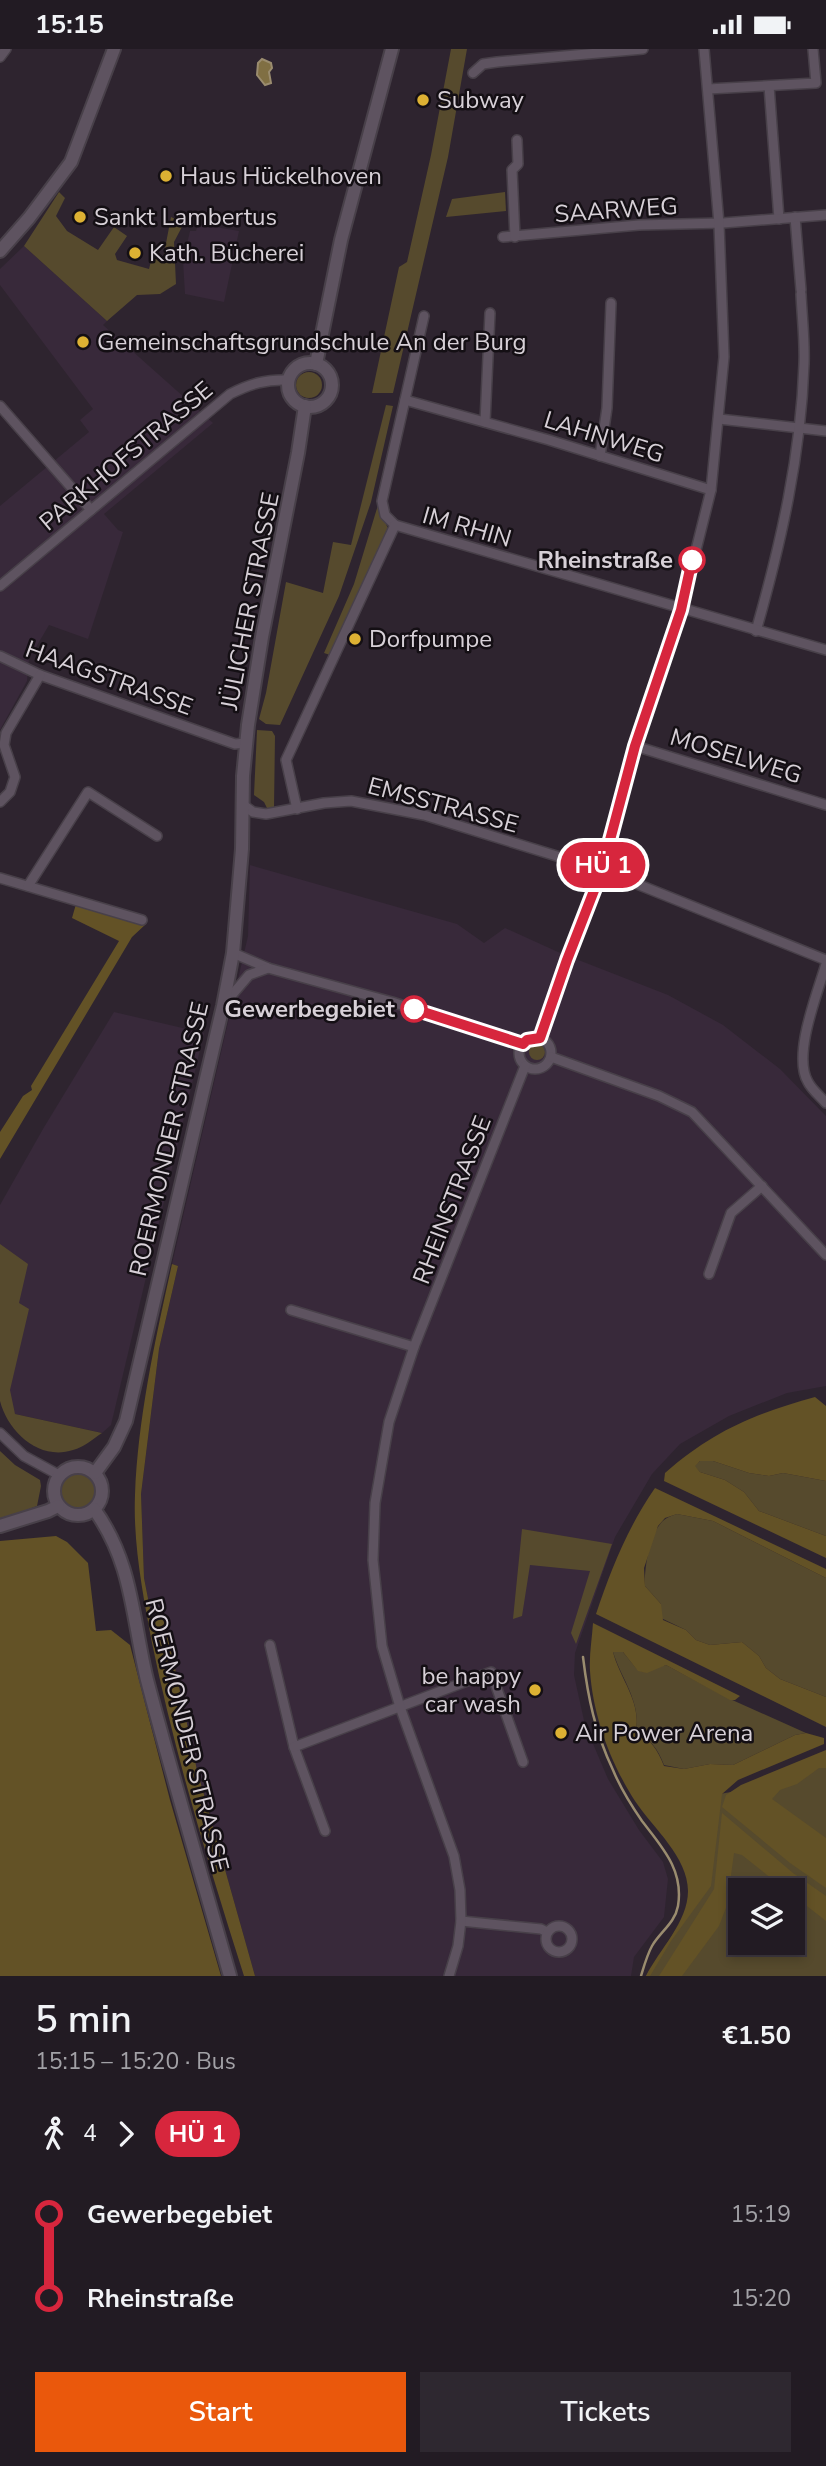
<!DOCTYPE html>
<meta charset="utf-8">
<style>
body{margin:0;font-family:"Nunito Sans",sans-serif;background:#2e2830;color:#f1f3f6;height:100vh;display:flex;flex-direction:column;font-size:26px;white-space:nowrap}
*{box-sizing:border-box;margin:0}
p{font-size:23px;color:#a2a1a6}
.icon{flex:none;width:38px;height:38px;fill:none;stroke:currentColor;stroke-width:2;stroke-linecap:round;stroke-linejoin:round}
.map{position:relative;height:1927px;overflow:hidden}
.sheet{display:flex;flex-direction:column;background:#221b23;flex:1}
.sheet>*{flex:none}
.badge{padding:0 14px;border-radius:23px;font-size:24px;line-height:46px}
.fabs{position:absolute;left:728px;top:1829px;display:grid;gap:14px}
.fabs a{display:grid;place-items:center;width:77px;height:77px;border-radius:0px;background:#221b23;box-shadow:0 4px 10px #0003,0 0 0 2px #3f3941;font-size:35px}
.map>.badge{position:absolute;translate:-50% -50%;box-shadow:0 0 0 4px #fff}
.legs{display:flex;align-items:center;gap:10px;height:77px;padding:0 35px;font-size:23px}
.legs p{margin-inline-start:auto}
.overview{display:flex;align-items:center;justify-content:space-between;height:119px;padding:0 35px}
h1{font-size:38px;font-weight:600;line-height:52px}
.cta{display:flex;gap:14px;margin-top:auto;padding:14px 35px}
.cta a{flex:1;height:80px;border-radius:0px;background:#ea580c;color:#fff;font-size:28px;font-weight:600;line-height:80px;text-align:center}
.cta a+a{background:#2e2830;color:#f1f3f6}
ul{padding:0 35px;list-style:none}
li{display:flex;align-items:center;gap:24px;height:84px;font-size:26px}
li i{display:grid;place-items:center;width:10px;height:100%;margin:0 9px;background:currentColor}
li i::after{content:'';width:18px;height:18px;margin:-9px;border:5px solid;border-radius:50%;background:#221b23}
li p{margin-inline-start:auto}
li:first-child i{background:linear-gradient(#0000 50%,currentColor 0)}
li:last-child i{background:linear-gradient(currentColor 50%,#0000 0)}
.status{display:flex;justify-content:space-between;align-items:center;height:49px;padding:0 35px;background:#221b23;direction:ltr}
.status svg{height:19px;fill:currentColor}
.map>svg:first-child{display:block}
.built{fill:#38293a}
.green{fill:#564a2d;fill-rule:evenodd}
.forest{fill:#635226}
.water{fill:#806f43;stroke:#9a8c6f;stroke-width:2}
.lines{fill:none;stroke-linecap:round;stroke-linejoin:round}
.stream{stroke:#9a8c6f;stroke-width:2.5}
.minor-casing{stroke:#484049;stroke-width:12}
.secondary-casing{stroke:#484049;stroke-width:16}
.minor{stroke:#5e5360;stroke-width:9}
.secondary{stroke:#5e5360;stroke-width:12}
.line-1-casing{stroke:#fff;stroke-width:16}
.line-1{stroke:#d7263d;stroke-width:10}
.poi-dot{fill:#ddb133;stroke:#140f14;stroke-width:2.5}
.stop-1-dot{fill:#fff;stroke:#d7263d;stroke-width:3.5}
.labels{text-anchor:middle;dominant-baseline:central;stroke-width:5;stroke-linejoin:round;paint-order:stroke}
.poi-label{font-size:24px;fill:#d7d0d7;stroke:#140f14;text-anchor:start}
.street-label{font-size:24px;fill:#d7d0d7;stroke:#140f14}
.stop-label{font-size:24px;font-weight:bold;fill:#d7d0d7;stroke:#140f14;text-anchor:end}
</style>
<div class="status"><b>15:15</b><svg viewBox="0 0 49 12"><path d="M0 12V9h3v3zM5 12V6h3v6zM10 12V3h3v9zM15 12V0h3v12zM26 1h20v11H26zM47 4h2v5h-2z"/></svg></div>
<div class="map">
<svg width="826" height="1927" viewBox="0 0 826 1927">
<rect width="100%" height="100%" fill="#2e242f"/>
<g class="built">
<path d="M198,175L239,182L224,253L185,245L183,212L190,182H196Z"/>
<path d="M24,197L107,272L103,276L213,374L104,465L118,481L123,483L88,590L49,576L29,610L27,632L0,681V457L89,383L80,371L93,360L0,236V220Z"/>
<path d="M250,816L457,875L484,894L505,879L558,903L668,946L723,976L780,1020L826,1067V1337L787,1344L729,1367L680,1395L652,1425L615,1488L575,1604L574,1626L585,1676L608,1730L639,1781L663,1813L668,1830L664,1868L634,1908L631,1927H255L197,1721L164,1568L152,1570L144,1529L141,1445L159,1300L178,1217L172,1215L248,887Z"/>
<path d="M114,963L204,984L111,1376L102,1384L15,1365L8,1353L0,1234V1156L43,1080Z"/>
</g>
<g class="green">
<path d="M451,0H467L448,108L393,344H372L399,218L407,213L431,106Z"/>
<path d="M59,143L65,149L56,167L67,182L98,201L114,178L127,187L115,205L117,211L149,220L152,208L163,210L171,168L184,174L174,193L176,235L160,245L137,246L107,272L24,197Z"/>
<path d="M505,143L506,162L446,168L452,150Z"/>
<circle cx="309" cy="336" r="13"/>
<path d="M386,356L393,357L371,453L339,547L280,676L266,675L259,670L266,644L286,533L323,544L333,493L351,496Z"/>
<path d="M378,456L389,482L330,606L324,604L354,535Z"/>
<path d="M257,681L272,682L275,687L274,759H267L264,753L254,746Z"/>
<circle cx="537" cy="1003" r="8"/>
<path d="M0,1195L28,1215L19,1254L29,1260L10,1341L15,1365L102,1384C93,1390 84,1398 73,1401C39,1412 8,1383 0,1352Z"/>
<path d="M0,1402L15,1416L40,1431L41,1437L37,1457L0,1471Z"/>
<path d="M700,1412H713L749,1424L769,1427L783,1424L826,1432V1487L759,1462L744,1443L725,1431L700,1423L694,1417Z"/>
<circle cx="77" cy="1442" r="18"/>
<path d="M677,1465L713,1472L826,1529V1648L780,1630L766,1619L759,1607L742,1593L710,1596L696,1591L686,1581L661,1569V1555L645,1537C644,1520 650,1478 667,1469C670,1467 674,1466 677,1465Z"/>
<path d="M522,1480L612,1495L576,1595L571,1584L590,1522L530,1516L522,1567L513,1570Z"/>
<path d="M613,1603H623C645,1630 636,1623 666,1616L730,1650L806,1684L795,1686L733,1716L710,1715L684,1720L664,1716C658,1700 650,1690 636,1681C641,1653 621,1629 613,1603Z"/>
<path d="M826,1709V1927H646L695,1851L685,1751L754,1739ZM740,1841H793V1894H740Z"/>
</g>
<g class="forest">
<path d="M76,855L146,875L132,888L0,1110V1083L23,1047L32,1041L31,1037L119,892L72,869Z"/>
<path d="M172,1215L178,1217L159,1300L141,1445L144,1529L152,1570L164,1568L197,1721L255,1927H244C209,1817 175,1706 152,1594C143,1546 133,1495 135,1446C138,1368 155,1292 172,1215Z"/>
<path d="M815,1348L826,1357V1432L783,1424L769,1427L749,1424L713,1412H700L695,1417L700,1423L725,1431L744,1443L759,1462L826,1487V1509L664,1432L665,1424C713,1382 754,1365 815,1348Z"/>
<path d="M655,1439L826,1520V1529L713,1472L677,1465L665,1469L658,1477L644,1519L645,1537L661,1555L663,1571L686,1581L696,1591L710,1596L742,1593L759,1607L766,1619L780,1630L826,1648V1678L596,1565C611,1520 628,1478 655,1439Z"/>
<path d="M56,1487L67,1493L88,1514L96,1582L111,1581L130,1596L170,1751L221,1927H0V1492Z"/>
<path d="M593,1574L740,1647L735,1651H730L666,1616L647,1624L638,1622L623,1603H613C620,1630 641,1652 636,1681C650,1690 658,1701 664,1717L684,1720L710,1715L733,1716L795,1686L806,1684L824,1689V1695L738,1731L722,1745L711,1837L671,1892L650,1927H646C659,1901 688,1873 688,1842C688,1808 653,1779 635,1752C611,1715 593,1667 590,1622C589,1606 592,1590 593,1574Z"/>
<path d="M826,1701V1719H819L797,1735L780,1741L772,1750L826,1789V1839L790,1814L722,1758L726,1746L741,1736Z"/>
<path d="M722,1764L793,1824L826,1847V1872L793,1846V1841H786L742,1806L734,1804L727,1856L719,1877L682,1927H659L714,1840Z"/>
</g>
<path class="water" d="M262,10L271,14L272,19L269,23L271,34L265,36L257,26L258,14Z"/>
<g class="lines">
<path class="stream" d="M583,1608C588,1649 595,1683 613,1721C620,1738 631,1756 642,1772C662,1798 684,1821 678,1857C675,1874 660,1883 652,1897C647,1906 644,1917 641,1927"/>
<g class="minor-casing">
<g id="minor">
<path d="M0,8L6,0"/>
<path d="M473,24L483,15L497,13L643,0"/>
<path d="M769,37L779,170"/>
<path d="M708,40L816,34L813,0"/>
<path d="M795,168L801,241"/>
<path d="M503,188L639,176L723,174L826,166"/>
<path d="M515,188L512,121L518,115L517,91"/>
<path d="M405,351L549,391L711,441"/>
<path d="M0,357L91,461"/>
<path d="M719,370L826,382"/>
<path d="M485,373L490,264"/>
<path d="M600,407L607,359L611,254"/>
<path d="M395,476L385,466L382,452L424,267"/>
<path d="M0,537L230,345C250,335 266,330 288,331"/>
<path d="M756,582C781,494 801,406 804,315C805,292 802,268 801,245"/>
<path d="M0,607L40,626L235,695L246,694"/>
<path d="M635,697L826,756"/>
<path d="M0,753L10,743L15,728L4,696L6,684L40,626"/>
<path d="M242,755L253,763L266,765L324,754L351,752L424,766L602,821L826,911"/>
<path d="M297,760L286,711L395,476L826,601"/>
<path d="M0,829L142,871"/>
<path d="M28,837L88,743L157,787"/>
<path d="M233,904L268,919L392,953L523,995"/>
<path d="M826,915C818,943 792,1006 808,1033C812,1041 820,1047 826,1054"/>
<path d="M225,954L249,926L268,919"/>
<circle cx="535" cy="1004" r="16"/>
<path d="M540,989L567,911L602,821L635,697L681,561L711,441L724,308L719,175L704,0"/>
<path d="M551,1008L659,1047L692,1063L826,1206"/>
<path d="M709,1225L731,1164L762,1137"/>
<path d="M291,1261L414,1298"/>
<path d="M0,1384L24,1407L59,1426"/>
<path d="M270,1596L294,1698L325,1782"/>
<path d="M294,1698L491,1623L523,1713"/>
<path d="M461,1872L541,1880L547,1883"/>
<circle cx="559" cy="1890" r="13"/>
<path d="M449,1927L458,1897L461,1872L460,1841L454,1807L400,1658L382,1597L373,1511L375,1454L389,1373L414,1298L525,1017"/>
</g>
</g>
<g class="secondary-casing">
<g id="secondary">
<path d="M0,202L29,169L71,113L114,0"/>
<circle cx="310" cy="336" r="22"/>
<path d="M316,315L341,191L392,0"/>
<circle cx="78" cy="1442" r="24"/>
<path d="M95,1424L114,1398L126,1372L223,957L233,904L242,800L243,727L248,676L262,588L298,404L305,357"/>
<path d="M94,1460C133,1514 132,1569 147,1631C173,1730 202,1828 230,1927"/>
<path d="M0,1477L48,1462L58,1457"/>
</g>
</g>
<use href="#minor" class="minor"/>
<use href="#secondary" class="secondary"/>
</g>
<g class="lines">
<g class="line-1-casing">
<path id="line-1" d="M414,960L523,995L527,991L540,989L567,911L602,821L635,697L681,561L692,511"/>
</g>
<use href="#line-1" class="line-1"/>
</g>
<g class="poi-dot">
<circle cx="423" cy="51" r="7"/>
<circle cx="166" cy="127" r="7"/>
<circle cx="80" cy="168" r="7"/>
<circle cx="135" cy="204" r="7"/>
<circle cx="83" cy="293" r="7"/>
<circle cx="355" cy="590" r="7"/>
<circle cx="535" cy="1641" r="7"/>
<circle cx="561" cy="1684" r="7"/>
</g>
<g class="stop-1-dot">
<circle cx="692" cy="511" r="12"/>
<circle cx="414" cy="960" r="12"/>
</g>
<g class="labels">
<g class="poi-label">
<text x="437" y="51">Subway</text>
<text x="180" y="127">Haus Hückelhoven</text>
<text x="94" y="168">Sankt Lambertus</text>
<text x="149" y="204">Kath. Bücherei</text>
<text x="97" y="293">Gemeinschaftsgrundschule An der Burg</text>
<text x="369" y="590">Dorfpumpe</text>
<text x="521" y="1627" text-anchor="end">be happy<tspan x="521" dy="28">car wash</tspan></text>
<text x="575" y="1684">Air Power Arena</text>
</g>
<g class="street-label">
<text transform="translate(616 161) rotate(-4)">SAARWEG</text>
<text transform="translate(604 388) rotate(17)">LAHNWEG</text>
<text transform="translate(126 407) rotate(-40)">PARKHOFSTRASSE</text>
<text transform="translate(467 478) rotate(16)">IM RHIN</text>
<text transform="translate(250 552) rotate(-79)">JÜLICHER STRASSE</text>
<text transform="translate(109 629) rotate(20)">HAAGSTRASSE</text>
<text transform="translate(736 707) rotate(17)">MOSELWEG</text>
<text transform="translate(443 756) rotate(15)">EMSSTRASSE</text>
<text transform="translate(169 1090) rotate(-77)">ROERMONDER STRASSE</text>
<text transform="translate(452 1151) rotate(-69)">RHEINSTRASSE</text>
<text transform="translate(187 1686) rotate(76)">ROERMONDER STRASSE</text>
</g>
<g class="stop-label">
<text x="673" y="511">Rheinstraße</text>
<text x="395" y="960">Gewerbegebiet</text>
</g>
</g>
</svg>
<div class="fabs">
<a><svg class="icon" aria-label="layers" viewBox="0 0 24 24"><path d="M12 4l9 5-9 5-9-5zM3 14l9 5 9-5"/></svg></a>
</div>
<b class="badge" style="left:603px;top:816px;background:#d7263d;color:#fff">HÜ 1</b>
</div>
<section class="sheet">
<div class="overview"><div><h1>5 min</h1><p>15:15 – 15:20 · Bus</p></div><b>€1.50</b></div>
<div class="legs"><svg class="icon" aria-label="walk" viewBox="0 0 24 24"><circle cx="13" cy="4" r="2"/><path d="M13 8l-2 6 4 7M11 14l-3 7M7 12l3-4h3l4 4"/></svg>4<svg class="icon" aria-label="forward" viewBox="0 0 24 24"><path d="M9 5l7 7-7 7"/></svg><b class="badge" style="background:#d7263d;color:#fff">HÜ 1</b></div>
<ul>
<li><i style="color:#d7263d"></i><b>Gewerbegebiet</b><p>15:19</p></li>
<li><i style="color:#d7263d"></i><b>Rheinstraße</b><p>15:20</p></li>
</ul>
<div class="cta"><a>Start</a><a>Tickets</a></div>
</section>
